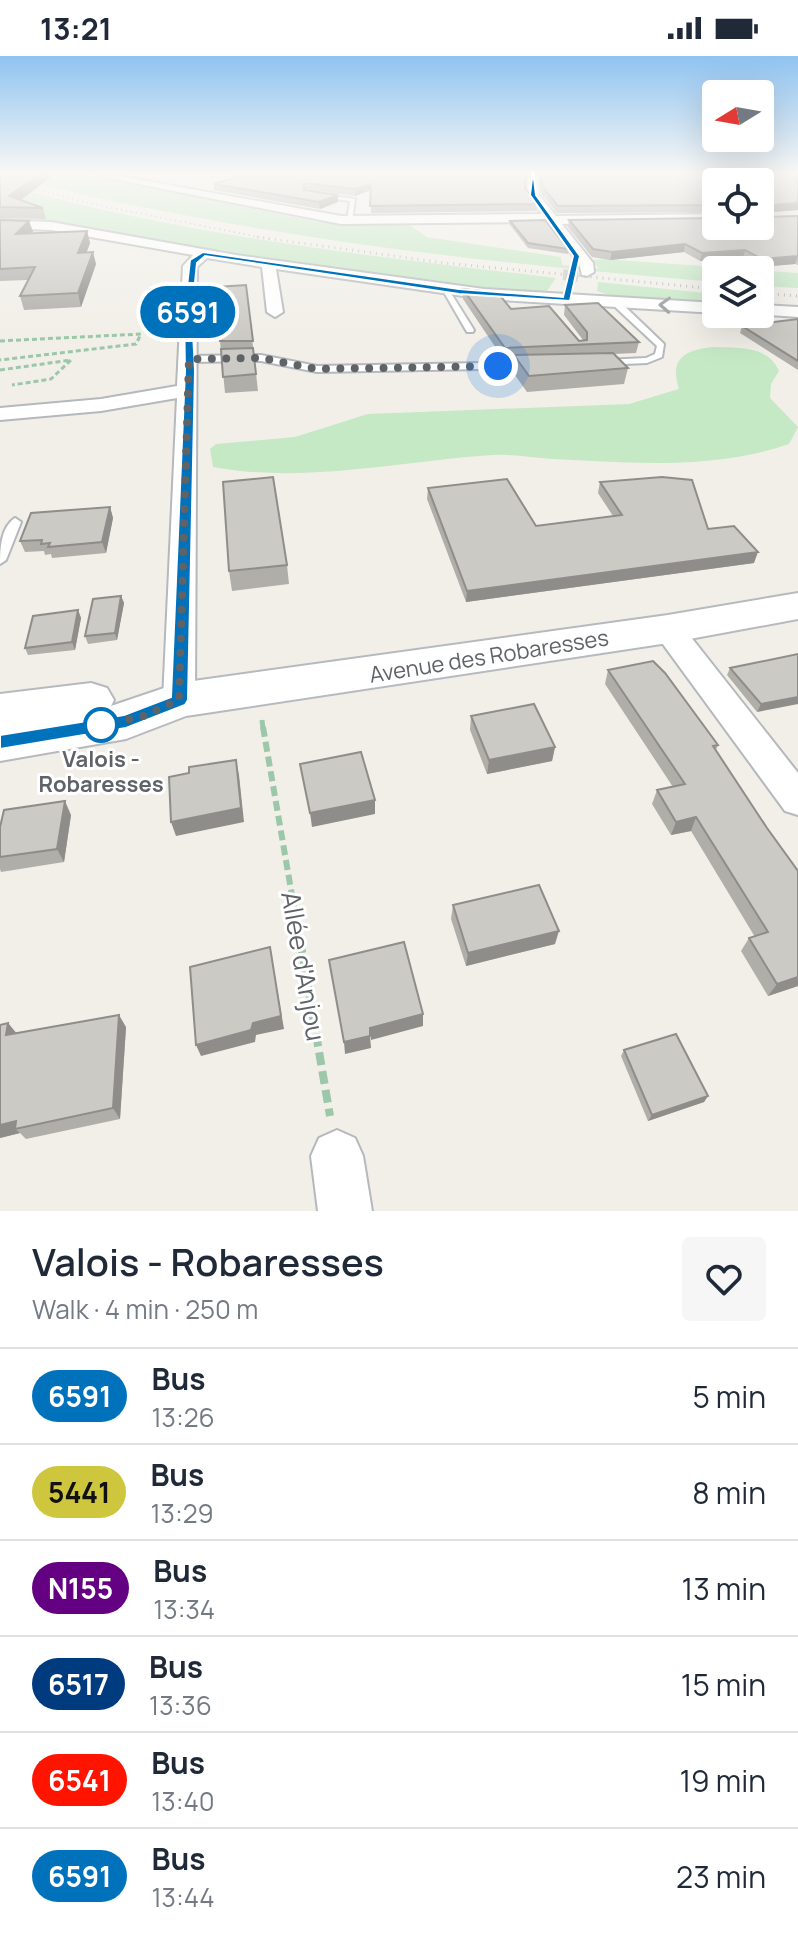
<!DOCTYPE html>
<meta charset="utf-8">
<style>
body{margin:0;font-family:Manrope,sans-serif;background:#f6f6f7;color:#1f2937;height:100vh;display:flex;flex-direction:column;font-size:30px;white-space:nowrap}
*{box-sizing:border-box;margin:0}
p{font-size:26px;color:#747a83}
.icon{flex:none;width:44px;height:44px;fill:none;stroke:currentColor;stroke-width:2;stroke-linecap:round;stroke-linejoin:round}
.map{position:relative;height:1155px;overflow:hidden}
.panel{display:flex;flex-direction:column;background:#fff;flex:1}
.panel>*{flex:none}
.badge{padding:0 16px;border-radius:26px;font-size:28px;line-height:52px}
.needle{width:52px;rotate:259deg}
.controls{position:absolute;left:702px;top:24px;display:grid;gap:16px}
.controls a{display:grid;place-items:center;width:72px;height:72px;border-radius:8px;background:#fff;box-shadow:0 8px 32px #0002;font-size:40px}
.you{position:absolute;width:40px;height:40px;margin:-20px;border:6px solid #fff;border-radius:50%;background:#1a73e8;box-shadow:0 0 0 12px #1a73e833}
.map>.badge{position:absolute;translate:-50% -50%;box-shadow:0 0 0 4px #fff}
.round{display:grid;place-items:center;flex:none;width:84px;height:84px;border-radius:8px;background:#f6f6f7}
.head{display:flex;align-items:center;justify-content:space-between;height:136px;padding:0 32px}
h1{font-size:38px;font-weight:600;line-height:60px}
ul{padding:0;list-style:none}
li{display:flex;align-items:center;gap:24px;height:96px;padding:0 32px;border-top:2px solid #e0e1e3}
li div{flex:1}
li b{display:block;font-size:30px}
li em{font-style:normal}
li .badge{min-width:88px;font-weight:700;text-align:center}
.status{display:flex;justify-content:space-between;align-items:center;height:56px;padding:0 40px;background:#fff;direction:ltr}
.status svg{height:22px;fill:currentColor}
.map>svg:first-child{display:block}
.green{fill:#c5e8c5}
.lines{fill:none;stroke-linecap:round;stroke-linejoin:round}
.street-tunnel{stroke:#ccccc8;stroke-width:15;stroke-dasharray:15 7;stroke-linecap:butt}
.lane-casing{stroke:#b5b8bc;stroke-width:4}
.street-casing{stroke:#b5b8bc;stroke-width:4}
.secondary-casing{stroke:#b6babf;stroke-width:4}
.path-far3{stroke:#9cc7a9;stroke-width:3;stroke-dasharray:5 3;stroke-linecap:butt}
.path-far2{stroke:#9cc7a9;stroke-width:5;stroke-dasharray:8 4;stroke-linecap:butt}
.path-far1{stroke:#9cc7a9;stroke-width:6;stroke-dasharray:10 5;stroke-linecap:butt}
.path{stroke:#9cc7a9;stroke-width:8;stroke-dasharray:13 6;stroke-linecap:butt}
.lane{fill:#fff;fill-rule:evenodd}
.street{fill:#fff;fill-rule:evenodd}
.secondary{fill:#fff;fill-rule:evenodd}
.rail-far1{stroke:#b6b7b8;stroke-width:2;stroke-dasharray:1 4;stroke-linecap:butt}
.rail{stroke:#b6b7b8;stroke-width:3;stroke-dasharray:1 5;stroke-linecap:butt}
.wall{fill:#afaea9}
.shaded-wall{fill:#8f8d8a}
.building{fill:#cccac5;stroke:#8f8d8a;stroke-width:2}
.oneway{stroke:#979a9d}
.line{fill:#0072bc;stroke:#fff;stroke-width:2}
.walk{stroke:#5f6368;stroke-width:8;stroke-dasharray:0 14.4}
.stop-dot{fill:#fff;stroke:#0072bc;stroke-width:4}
.labels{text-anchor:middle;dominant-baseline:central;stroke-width:6;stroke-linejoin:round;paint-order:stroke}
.street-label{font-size:22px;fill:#5f6368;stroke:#fff}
.stop-label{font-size:22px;font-weight:bold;fill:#5f6368;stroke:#fff}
.near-street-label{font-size:26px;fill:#5f6368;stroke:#fff}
</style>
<div class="status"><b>13:21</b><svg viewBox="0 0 49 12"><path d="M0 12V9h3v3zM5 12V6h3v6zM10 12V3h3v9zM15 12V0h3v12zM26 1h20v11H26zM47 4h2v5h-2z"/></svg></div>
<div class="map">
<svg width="798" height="1155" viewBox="0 0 798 1155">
<rect width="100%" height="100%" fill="#f1efe8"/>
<g class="green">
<path d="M2,117H81L317,166L409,169L427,181L561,201L562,209L599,213L593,204L604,203L798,217V232L760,230V214H716V226C552,212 389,196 227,167C152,153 75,140 2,117Z"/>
<path d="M0,128C181,179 369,200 556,222L547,235L505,236L187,191L35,165L39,162Z"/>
<path d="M598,226L716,238V246L612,240L597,235Z"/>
<path d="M713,291C738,292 768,289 779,315L771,328L770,342L798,371L789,388C714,414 631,407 553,403C533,402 512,398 492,399C401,405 304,428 213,411L210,393L216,388L295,381L368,358L629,348L679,333C669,302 685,294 713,291Z"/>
</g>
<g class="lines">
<path class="street-tunnel" d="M570,225L571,214"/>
<g class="lane-casing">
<g id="lane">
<path d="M317,138L355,143L352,166L347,165L350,145L319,141Z"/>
<path d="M441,231H447L474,274L473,276H467Z"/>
<path d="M612,244H618L664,288L662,301L647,307L602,309V305L605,304L646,302L655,298L657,290L612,248Z"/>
<path d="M261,299L317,310L532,306L536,309L532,312L317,316L261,305L189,306L185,303L189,300Z"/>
<path d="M15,462L21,466L6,504L0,508C0,492 1,471 15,462Z"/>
</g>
</g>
<g class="street-casing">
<g id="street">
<path d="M528,117H538L539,139L556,160L716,158V166L562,168L593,207L594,216L587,220L582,219L579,207L546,166L341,168L103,121L108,118L341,160L542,158L527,139Z"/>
<path d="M0,164L51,166L236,199L484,233L716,247V257L484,243L276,213L283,256L275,261L267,256L262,211L207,202L197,211L195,644L191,652L179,656L167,652L163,644L177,342L101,355L0,364V352L101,343L177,330L183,210L193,199L51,174L0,172Z"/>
<path d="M760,249L798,251V261L756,258H760Z"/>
<path d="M668,563L679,566L798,717V759L785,755L657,580L653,573L657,566Z"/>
<path d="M337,1074L355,1082L363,1100L372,1155H318L311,1100L319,1082Z"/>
</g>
</g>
<g class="secondary-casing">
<path id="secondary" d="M798,537V563L668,587L186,660L126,683L0,705V638L91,627L107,632L114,644L111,650L179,627L668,559Z"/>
</g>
<g class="path-far3">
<path d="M0,285L141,278L136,288L0,304"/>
<path d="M0,314L71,304L51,323L12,329"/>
</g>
<path class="path-far2" d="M262,664L263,673"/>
<path class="path-far1" d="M263,671L300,886"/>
<path class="path" d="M300,884L330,1060"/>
<use href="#lane" class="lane"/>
<use href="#street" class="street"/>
<use href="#secondary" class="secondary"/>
<path class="rail-far1" d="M0,123L87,147L269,183"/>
<g class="rail">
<path d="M257,181L445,207L716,233"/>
<path d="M760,237L798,240"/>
</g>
</g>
<g class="wall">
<path d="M0,117H56L20,144L43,152L46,163L0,162Z"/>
<path d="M250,117L525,132L537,148L536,155L371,157V134L355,140L304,133L338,139V146L320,153L214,134V128Z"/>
<path d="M538,117H798V154L761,157L762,161L798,160V209L795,208L760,211L743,202L700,205L684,196L610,204L592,201L568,171L569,164L760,170L716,126V156L557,157L542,138Z"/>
<path d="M0,164L29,165L33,176L31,178L87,175L90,187L86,197L96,208L81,251L24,254L20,240L28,224L0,225Z"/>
<path d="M510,165L568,193V198L528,192L510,169Z"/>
<path d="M246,229L258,335L225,337L220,285Z"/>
<path d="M463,233L511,253L579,285L583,284L564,259L565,249L639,286L636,297L614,298L628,312L624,328L527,336L512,315L514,303L504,304L463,243Z"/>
<path d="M798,263V314L740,277L742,270Z"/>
<path d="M600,426L708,473L754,507L466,546L427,443L428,432L536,470L613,460L598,437Z"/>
<path d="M110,451L113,462L106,497L52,502L51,498L45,499L44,495L25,496L20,485Z"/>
<path d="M287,509L289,528L232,535L229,515Z"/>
<path d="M121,540L124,547L117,584L88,588L85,580Z"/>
<path d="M78,554L81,562L75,594L28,599L25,592Z"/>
<path d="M798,598L757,656L727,619L730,612Z"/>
<path d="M608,614L718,689L716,694L767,772L798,815V930L768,940L741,895L749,882L755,881L691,775L671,779L652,748L657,734L673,731L605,628Z"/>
<path d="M471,660L555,691L552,705L487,718L470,674Z"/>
<path d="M71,759L64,806L1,816L0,813V771Z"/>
<path d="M453,849L555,888L466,910L451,863Z"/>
<path d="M8,967L16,978L126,971L120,1063L26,1083L20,1077L0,1082Z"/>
<path d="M624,994L708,1040L704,1046L648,1065L621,1000Z"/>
</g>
<g class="shaded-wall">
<path d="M41,117H56L12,151L9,140Z"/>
<path d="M371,128V134L355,140V133Z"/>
<path d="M338,139V146L320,153L319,146Z"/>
<path d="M798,147V154L760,157V150Z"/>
<path d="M29,165L33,176L19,190L16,178Z"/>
<path d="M87,175L90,187L82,209L78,197Z"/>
<path d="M685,188L684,196L610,204L612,196Z"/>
<path d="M745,194L743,202L700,205L702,197Z"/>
<path d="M93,196L96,208L81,251L78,237Z"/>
<path d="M798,200L795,208L760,211L762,203Z"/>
<path d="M110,451L113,462L106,497L102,486Z"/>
<path d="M758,496L754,507L466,546L467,535Z"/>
<path d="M121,540L124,547L117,584L115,577Z"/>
<path d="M78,554L81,562L75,594L72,586Z"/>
<path d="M798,641V648L757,656L761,648Z"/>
<path d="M555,691L552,705L487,718L489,704Z"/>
<path d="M236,704L239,719L244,766L176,780L171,766Z"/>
<path d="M375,744V758L312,771L310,757Z"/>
<path d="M65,745L71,759L64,806L57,793Z"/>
<path d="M696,761L691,775L671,779L676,766Z"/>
<path d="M559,875L555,888L466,910L468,897Z"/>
<path d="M270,891L284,973L256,979L255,986L201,1000L196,989Z"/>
<path d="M798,921V930L768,940L777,928Z"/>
<path d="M423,958V970L371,984L370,972Z"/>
<path d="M119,959L126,971L120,1063L113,1052Z"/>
<path d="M8,967L18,979H6Z"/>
<path d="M370,980L371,992L345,998L344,986Z"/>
<path d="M708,1040L704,1046L648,1065L652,1059Z"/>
<path d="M16,1065L15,1073L20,1077L0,1082V1069Z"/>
</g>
<g class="building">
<path d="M0,117H41L9,140L43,152L0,151Z"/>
<path d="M250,117H525V132L537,148L370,150L371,128L355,133L304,127V134L338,139L319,146L214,128Z"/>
<path d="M540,117H798V147L760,150V126H716V149L558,150L543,131Z"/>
<path d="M760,154L762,161L798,160V200L762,203L745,194L702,197L685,188L612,196L593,193L569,164L716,162V170H760Z"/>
<path d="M0,164L29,165L16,178L87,175L78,197L93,196L78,237L20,240L35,211L0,213Z"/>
<path d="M545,164L568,193L528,187L510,165Z"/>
<path d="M246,229L253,285H220L216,231Z"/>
<path d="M463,233L498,237L511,253L549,250L579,285L587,284V276L565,249L598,247L639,286L505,292Z"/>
<path d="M798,263V305L742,270Z"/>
<path d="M253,292L256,318L223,321L221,293Z"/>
<path d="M613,297L628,312L529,320L514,299Z"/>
<path d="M273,421L287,509L229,515L223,426Z"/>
<path d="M662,421L692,424L708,473L734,470L758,496L467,535L428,432L507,423L536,470L622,459L600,426Z"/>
<path d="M110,451L102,486L48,491L50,487L41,488L42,484L20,485L31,457Z"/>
<path d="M121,540L115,577L85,580L93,543Z"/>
<path d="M78,554L72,586L25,592L33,560Z"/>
<path d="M798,598V641L761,648L730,612Z"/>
<path d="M653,605L665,617L718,689L713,690L767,772L798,815V921L777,928L749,882L768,876L696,761L676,766L657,734L685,728L608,614Z"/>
<path d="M534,648L555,691L489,704L471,660Z"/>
<path d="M361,696L375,744L310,757L300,708Z"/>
<path d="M236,704L241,752L171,766L169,721L189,717V711Z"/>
<path d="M65,745L57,793L0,801V771L4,754Z"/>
<path d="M539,829L559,875L468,897L453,849Z"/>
<path d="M404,886L423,958L370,972V980L344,986L329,904Z"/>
<path d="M270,891L281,960L253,967L251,974L196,989L190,911Z"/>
<path d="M119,959L113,1052L15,1073L16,1065L0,1069V969L8,967L6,979Z"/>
<path d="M676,978L708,1040L652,1059L624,994Z"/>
</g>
<defs><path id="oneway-chevron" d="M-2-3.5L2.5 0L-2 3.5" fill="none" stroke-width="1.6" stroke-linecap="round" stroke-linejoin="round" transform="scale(2)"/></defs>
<use class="oneway" href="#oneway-chevron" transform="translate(665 249) rotate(-177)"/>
<linearGradient id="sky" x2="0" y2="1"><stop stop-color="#8fc3f1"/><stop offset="0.42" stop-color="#f9f8f5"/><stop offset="1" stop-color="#f9f8f5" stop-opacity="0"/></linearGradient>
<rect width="798" height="278" fill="url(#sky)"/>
<path class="line" d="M533,115L536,139L580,200L570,245L459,238L205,200L197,207L192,256L195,315L188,644L185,649L126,672L0,693V679L124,659L171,641L185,315L184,256L190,204L203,196L459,233L563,241L573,200L530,139Z"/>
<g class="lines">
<path class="walk" d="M101,669L141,661L179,644L189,303L261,302L317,313L498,310"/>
</g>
<circle class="stop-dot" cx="101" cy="669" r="16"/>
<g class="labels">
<g class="street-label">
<text transform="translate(489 600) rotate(-9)">Avenue des Robaresses</text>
</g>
<g class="stop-label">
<text x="101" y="703">Valois -<tspan x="101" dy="25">Robaresses</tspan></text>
</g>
<g class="near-street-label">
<text transform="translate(304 910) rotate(80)">Allée d'Anjou</text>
</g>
</g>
</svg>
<div class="controls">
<a><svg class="needle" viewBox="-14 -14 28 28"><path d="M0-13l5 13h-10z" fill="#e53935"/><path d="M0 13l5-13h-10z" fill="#747a83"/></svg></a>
<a><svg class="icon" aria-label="locate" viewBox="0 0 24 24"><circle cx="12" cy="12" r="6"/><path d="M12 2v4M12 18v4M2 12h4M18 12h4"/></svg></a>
<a><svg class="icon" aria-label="layers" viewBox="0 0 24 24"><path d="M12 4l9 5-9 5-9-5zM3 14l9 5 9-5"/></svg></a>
</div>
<div class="you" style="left:498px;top:310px"></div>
<b class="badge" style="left:188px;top:256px;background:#0072bc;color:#fff">6591</b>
</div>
<section class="panel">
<div class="head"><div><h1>Valois - Robaresses</h1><p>Walk · 4 min · 250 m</p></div><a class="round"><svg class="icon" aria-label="heart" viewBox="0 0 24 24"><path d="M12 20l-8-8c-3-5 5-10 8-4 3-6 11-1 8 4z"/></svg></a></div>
<ul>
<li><span class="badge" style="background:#0072bc;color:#fff">6591</span><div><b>Bus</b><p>13:26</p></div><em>5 min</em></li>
<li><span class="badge" style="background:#cec73d;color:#111">5441</span><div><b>Bus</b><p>13:29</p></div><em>8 min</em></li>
<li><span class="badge" style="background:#640082;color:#fff">N155</span><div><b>Bus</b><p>13:34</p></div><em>13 min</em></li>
<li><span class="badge" style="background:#003b80;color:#fff">6517</span><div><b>Bus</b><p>13:36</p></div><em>15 min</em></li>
<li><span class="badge" style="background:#ff1400;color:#fff">6541</span><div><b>Bus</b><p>13:40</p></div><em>19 min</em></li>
<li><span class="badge" style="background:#0072bc;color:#fff">6591</span><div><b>Bus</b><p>13:44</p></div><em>23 min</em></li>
</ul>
</section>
